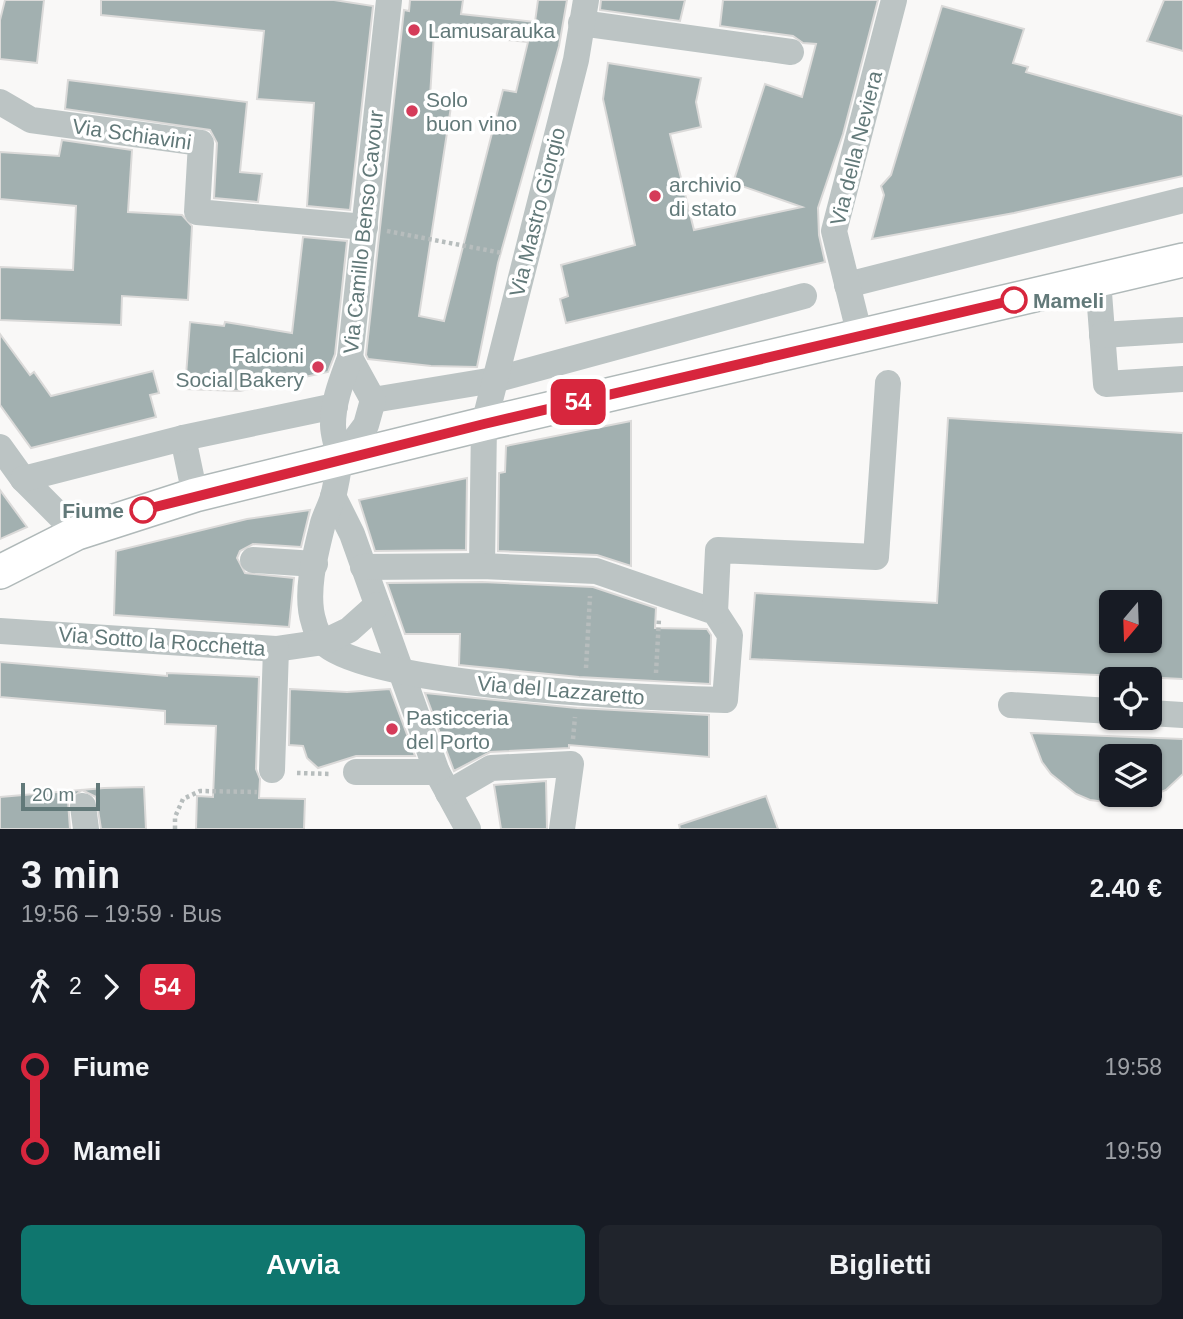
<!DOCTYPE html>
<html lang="it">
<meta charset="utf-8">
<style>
body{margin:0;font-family:Arial,sans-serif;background:#20242c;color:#f1f3f6;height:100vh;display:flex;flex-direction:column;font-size:26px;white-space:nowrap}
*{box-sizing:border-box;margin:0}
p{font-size:23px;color:#9ea1a6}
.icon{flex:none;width:38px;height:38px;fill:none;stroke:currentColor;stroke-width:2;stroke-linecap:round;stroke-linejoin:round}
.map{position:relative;height:829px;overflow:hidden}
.details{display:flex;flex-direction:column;background:#171b24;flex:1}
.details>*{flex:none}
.badge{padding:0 14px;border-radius:10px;font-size:24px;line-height:46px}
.needle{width:46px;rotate:199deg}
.tools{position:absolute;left:1099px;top:590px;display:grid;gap:14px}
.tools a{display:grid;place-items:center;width:63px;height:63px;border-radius:10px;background:#171b24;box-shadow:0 2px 5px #0004;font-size:35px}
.scale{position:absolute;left:21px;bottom:18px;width:79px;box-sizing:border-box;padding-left:7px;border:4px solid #627979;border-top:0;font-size:19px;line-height:24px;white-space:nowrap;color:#627979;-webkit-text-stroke:5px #fff;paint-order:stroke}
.map>.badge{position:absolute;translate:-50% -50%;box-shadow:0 0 0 4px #fff}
.legs{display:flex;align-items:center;gap:10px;height:77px;padding:0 21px;font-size:23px}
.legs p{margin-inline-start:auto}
.summary{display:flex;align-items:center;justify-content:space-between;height:119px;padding:0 21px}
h1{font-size:38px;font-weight:700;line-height:52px}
.button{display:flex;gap:14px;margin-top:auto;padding:14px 21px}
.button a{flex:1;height:80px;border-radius:10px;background:#0f766e;color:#fff;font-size:28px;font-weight:700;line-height:80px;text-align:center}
.button a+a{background:#20242c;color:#f1f3f6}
ul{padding:0 21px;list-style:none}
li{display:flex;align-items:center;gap:24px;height:84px;font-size:26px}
li i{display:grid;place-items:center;width:10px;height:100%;margin:0 9px;background:currentColor}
li i::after{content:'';width:18px;height:18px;margin:-9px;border:5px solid;border-radius:50%;background:#171b24}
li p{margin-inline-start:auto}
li:first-child i{background:linear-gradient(#0000 50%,currentColor 0)}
li:last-child i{background:linear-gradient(currentColor 50%,#0000 0)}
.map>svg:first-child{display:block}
.building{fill:#a2b0b0;stroke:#dbdad9;stroke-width:2;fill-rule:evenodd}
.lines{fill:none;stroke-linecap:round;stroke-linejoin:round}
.major-casing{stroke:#b0b9b9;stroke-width:36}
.path{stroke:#b7bdbd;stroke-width:4.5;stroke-dasharray:3.5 3.5;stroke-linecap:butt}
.minor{stroke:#bcc4c4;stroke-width:26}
.major{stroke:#fff;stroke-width:33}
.line-1-casing{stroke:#fff;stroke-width:16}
.line-1{stroke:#d7263d;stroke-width:10}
.poi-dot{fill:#d53b59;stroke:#fff;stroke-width:2.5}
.stop-1-dot{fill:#fff;stroke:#d7263d;stroke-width:3.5}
.labels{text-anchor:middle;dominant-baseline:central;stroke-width:7;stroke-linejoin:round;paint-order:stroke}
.poi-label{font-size:21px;fill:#627979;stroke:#fff;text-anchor:start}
.street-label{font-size:21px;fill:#627979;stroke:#fff}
.stop-label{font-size:21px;font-weight:bold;fill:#627979;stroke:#fff;text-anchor:start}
</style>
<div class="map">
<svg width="1183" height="829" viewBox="0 0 1183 829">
<rect width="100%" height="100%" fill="#f9f8f7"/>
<g class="building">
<path d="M5,0H44L37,63L0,59V20Z"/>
<path d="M101,0H334L373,6L350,210L307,206L314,103L257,99L264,31L101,15Z"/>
<path d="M410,0H463L461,14L535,22L538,0H567L559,46L498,263L477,367L431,366L368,359L366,355L404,10L409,11ZM434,33L528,42L516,92L503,90L444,321L419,316L452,100L430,97Z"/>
<path d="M601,0H685L680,21L600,10Z"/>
<path d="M723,0H878L843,134L818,208L819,235L825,262L566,323L560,299L568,296L561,265L635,245L603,99L608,63L701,78L696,102L701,127L670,134L694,230L802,207L733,183L765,84L802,97L816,44L803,43L793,36L720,26Z"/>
<path d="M1164,0H1183V51L1147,41Z"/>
<path d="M942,6L1024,29L1013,63L1028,67L1026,72L1183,116V176L1014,213L872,239L884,195L881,186L891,175Z"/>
<path d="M68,80L247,102L240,172L262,174L258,202L214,198L217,143L210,130L65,109Z"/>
<path d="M62,140L132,150L128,212L182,215L192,226L188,300L122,296L121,325L0,320V267L73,270L76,206L0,199V152L59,156Z"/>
<path d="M303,237L347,241L335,354L328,372L240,391L185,389L190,322L224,326L225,322L292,333Z"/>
<path d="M0,334L30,375L34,372L51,396L153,371L159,393L150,395L156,417L31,448L0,405Z"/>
<path d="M948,418L1183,433V679L750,659L755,593L937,603ZM1111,602H1150V640H1111Z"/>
<path d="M631,421V566L597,555L498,551L499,473L505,472L506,446Z"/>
<path d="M467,478L466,550L375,551L359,500Z"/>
<path d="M0,490L27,527L0,539Z"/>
<path d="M310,510L301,547L253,544L240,551L237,558L245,573L294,578L289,627L114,615L116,551L247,519Z"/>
<path d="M482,582L593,587L656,608L655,628L707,629L711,635L710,684L579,677L459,665L460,634H405L387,583Z"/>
<path d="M0,662L167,676V673L259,677L256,769L260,779L259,798L305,799L304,829H196L197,796L213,797L216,726L165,724V711L0,697Z"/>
<path d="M290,689L347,692L390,689L415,756H356L318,768L307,758L303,746L289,745Z"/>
<path d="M425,693L577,708L709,715V757L569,745V748L490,752L454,771Z"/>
<path d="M1031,733L1183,739V774L1166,790L1137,802L1121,804L1090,800L1076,794L1051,774L1042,762ZM1111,756H1150V794H1111Z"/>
<path d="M546,781L547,829H501L494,785Z"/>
<path d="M144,787L146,829H101L96,797L82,790L68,801L70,829H0V797L104,788Z"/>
<path d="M766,796L778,829H680L679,825Z"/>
</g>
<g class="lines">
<g class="major-casing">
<path id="major" d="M0,572L77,533L195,495L484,424L1183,260"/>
</g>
<g class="path">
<path d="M387,231L502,253"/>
<path d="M586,668L590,596"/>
<path d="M656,673L659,618"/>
<path d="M573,739L575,717"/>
<path d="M297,773L331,774"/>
<path d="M175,829V817L183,799L200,791L257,792"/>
</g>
<g class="minor">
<path d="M581,23L791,52"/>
<path d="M0,102L31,120L201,143L197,212L365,227"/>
<path d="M1098,280L1106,384L1183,379"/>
<path d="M847,285L1183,200"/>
<path d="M1102,335L1183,330"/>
<path d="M860,336L834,231L894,0"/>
<path d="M373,400L494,380L804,296"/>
<path d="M183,438L195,495"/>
<path d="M0,447L23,479L77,533"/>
<path d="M339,461L366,425L373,400L350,358"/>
<path d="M23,479L183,438L335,406"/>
<path d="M333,496L352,534L437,772L468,829"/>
<path d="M253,560L315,564"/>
<path d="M482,566L484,424L576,60L586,0"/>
<path d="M363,567L482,566L596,571L715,612L730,635L725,700C656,698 364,687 323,642C320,638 315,628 314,623C304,594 316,551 323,523C326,513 332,503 334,493C336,483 339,471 339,461C339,449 333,437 333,425C333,401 342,380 350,358L389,0"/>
<path d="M715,612L718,550L876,557L888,383"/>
<path d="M0,631L276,649L324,642L349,630L377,605"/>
<path d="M1011,705L1111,711"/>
<path d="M1150,713L1183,715"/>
<path d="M272,770L276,649"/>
<path d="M356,772H437"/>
<path d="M448,793L491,768L571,764L562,829"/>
<path d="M83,806L86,829"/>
</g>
<use href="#major" class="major"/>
</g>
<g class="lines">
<g class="line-1-casing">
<path id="line-1" d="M143,510L484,424L1014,300"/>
</g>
<use href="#line-1" class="line-1"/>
</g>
<g class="poi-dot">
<circle cx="414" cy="30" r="7"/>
<circle cx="412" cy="111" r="7"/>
<circle cx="655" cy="196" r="7"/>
<circle cx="318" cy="367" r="7"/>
<circle cx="392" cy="729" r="7"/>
</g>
<g class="stop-1-dot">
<circle cx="1014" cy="300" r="12"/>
<circle cx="143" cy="510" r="12"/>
</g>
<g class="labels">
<g class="poi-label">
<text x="428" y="30">Lamusarauka</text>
<text x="426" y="99">Solo<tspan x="426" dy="24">buon vino</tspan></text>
<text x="669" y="184">archivio<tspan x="669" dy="24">di stato</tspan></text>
<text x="304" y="355" text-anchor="end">Falcioni<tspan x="304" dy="24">Social Bakery</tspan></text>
<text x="406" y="717">Pasticceria<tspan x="406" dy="24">del Porto</tspan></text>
</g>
<g class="street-label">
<text transform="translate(132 134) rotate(8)">Via Schiavini</text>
<text transform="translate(856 148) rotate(-76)">Via della Neviera</text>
<text transform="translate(537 212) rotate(-76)">Via Mastro Giorgio</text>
<text transform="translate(363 232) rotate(-84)">Via Camillo Benso Cavour</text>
<text transform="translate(162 641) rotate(4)">Via Sotto la Rocchetta</text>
<text transform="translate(561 690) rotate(5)">Via del Lazzaretto</text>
</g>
<g class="stop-label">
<text x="1033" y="300">Mameli</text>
<text x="124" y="510" text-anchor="end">Fiume</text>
</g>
</g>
</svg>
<div class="tools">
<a><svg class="needle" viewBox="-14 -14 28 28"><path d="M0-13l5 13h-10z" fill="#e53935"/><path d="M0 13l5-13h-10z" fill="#9ea1a6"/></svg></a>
<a><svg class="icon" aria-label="locate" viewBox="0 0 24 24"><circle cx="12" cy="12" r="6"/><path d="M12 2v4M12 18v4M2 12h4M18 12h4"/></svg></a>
<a><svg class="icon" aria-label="layers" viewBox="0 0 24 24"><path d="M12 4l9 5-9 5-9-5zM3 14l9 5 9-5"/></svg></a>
</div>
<div class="scale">20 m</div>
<b class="badge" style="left:578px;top:402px;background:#d7263d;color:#fff">54</b>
</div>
<section class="details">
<div class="summary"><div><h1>3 min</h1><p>19:56 – 19:59 · Bus</p></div><b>2.40 €</b></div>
<div class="legs"><svg class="icon" aria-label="walk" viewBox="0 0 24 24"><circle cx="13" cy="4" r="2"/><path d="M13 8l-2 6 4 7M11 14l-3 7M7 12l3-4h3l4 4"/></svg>2<svg class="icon" aria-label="forward" viewBox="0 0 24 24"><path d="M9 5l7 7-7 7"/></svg><b class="badge" style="background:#d7263d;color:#fff">54</b></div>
<ul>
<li><i style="color:#d7263d"></i><b>Fiume</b><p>19:58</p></li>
<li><i style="color:#d7263d"></i><b>Mameli</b><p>19:59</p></li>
</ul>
<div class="button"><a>Avvia</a><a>Biglietti</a></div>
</section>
